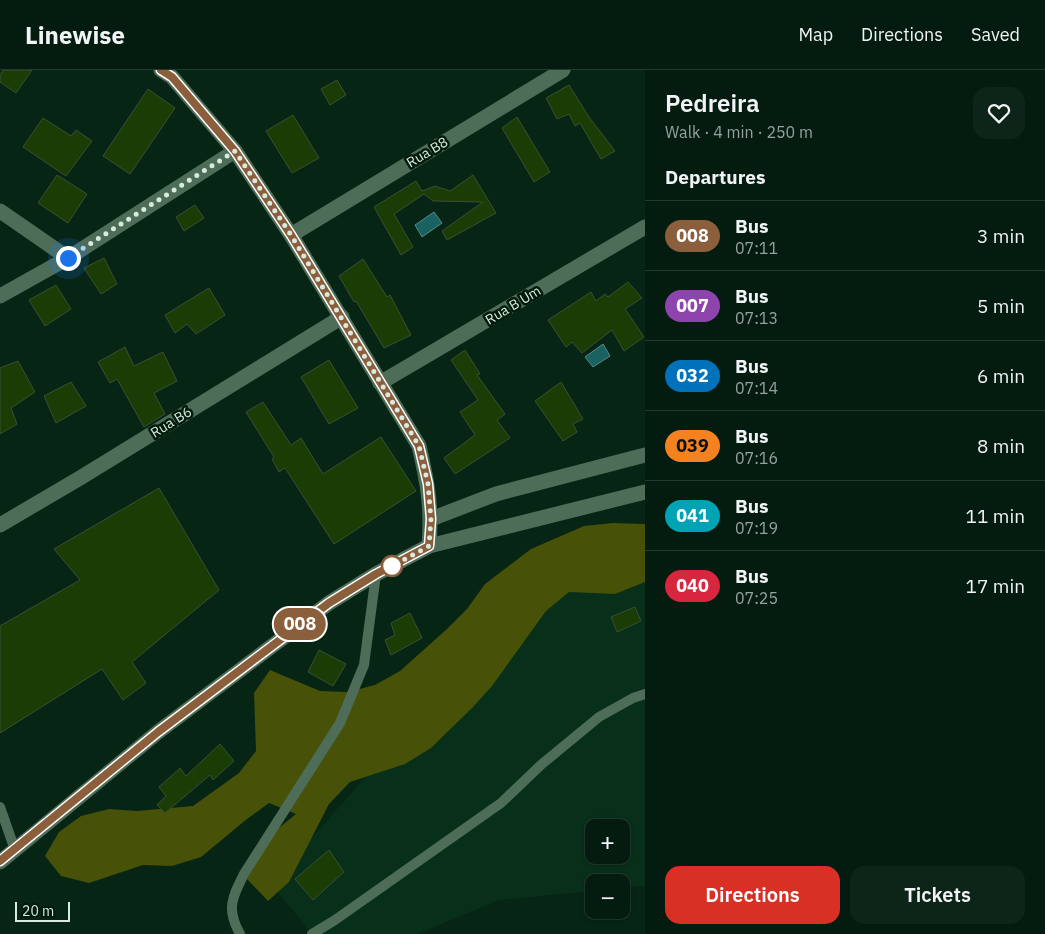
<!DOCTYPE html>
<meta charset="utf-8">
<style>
body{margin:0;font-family:"IBM Plex Sans",sans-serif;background:#0d2518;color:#f1f3f6;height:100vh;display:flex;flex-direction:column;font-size:19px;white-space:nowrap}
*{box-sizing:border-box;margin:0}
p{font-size:16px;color:#97a19e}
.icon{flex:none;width:28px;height:28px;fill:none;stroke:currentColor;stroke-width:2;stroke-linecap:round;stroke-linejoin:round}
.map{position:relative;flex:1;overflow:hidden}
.side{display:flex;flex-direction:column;background:#041c0f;width:400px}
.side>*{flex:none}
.badge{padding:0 10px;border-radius:16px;font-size:18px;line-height:32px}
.tools{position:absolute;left:585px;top:749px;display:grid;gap:10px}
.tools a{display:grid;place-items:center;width:45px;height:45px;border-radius:10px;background:#041c0f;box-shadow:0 1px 4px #0004,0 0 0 1px #253a2f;font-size:25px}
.scale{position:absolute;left:15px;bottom:12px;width:55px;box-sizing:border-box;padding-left:5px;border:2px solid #d8e9de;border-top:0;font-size:14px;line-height:18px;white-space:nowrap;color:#d8e9de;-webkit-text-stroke:4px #001b0b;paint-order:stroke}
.you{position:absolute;width:25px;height:25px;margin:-12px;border:4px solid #fff;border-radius:50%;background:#1a73e8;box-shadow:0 0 0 8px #1a73e833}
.map>.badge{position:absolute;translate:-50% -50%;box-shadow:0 0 0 2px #fff}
h2{padding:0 20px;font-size:19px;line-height:45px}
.round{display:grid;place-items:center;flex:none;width:52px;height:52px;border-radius:15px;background:#0d2518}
.overview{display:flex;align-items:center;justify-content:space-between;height:85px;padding:0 20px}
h1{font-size:24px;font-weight:600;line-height:38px}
.action{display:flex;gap:10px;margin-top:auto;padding:10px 20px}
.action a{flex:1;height:58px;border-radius:15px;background:#d93025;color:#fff;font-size:20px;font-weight:600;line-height:58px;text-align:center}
.action a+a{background:#0d2518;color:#f1f3f6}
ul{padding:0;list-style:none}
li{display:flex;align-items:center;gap:15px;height:70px;padding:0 20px;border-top:1px solid #253a2f}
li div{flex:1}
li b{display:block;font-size:19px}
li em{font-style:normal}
li .badge{min-width:55px;font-weight:700;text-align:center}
header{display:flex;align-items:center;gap:30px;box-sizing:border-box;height:70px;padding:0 25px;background:#041c0f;border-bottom:1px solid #253a2f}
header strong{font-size:24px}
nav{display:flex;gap:28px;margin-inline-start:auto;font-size:18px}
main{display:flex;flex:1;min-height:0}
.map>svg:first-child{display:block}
.built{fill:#072f1a;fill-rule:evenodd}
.forest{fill:#475108}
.water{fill:#1a6261;stroke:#538a86}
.building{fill:#1a3d05;stroke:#3c4e34}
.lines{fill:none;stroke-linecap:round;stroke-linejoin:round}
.service{stroke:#4e6d59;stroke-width:10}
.minor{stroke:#4e6d59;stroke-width:15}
.secondary{stroke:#4e6d59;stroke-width:15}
.line-casing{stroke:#fff;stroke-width:11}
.line{stroke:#8b5e3c;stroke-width:8}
.walk{stroke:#d8e9de;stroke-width:5;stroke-dasharray:0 9}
.stop-dot{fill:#fff;stroke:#8b5e3c;stroke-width:2.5}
.labels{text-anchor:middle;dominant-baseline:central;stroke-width:5;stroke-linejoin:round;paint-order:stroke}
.street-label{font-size:14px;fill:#d8e9de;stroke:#001b0b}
</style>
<header>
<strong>Linewise</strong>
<nav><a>Map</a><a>Directions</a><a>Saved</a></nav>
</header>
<main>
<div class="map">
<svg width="645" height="864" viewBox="0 0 645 864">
<rect width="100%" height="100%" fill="#062514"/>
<path class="built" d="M645,462V816L621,818V812H594V821L499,830L418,864H312L271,814L567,478ZM594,758H621V785H594Z"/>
<path class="forest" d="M613,453L645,454V512L615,524L569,522L546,541L492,616L473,637L431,678L405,694L350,712L329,734L289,812L268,831L247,809L275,761L296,744L269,733L247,749L201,787L172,796L143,795L89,813L61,806L45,786L59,762L81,746L109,739L137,741L193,736L239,703L256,681L254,623L270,600L320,621L348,622L375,615L400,601L447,559L467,539L485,514L531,479L584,456Z"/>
<g class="water">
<path d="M434,142L442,153L422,167L415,155Z"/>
<path d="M603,274L610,286L593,297L585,287Z"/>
</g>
<g class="building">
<path d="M3,0H32L16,23L0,12V5Z"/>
<path d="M337,10L346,25L330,35L321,19Z"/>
<path d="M569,15L589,47L615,81L601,89L580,53L575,56L569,44L557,49L546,28Z"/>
<path d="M148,19L175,38L130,104L103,86Z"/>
<path d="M293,45L319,88L292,103L266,61Z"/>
<path d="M517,47L550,102L534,112L502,58Z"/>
<path d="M43,48L71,66L76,60L92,71L66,106L23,77Z"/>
<path d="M57,105L87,124L68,153L38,133Z"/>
<path d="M473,105L496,143L447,170L442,161L483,132L433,131L424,124L394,144L413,177L401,185L374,137L416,111L422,121L435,116L450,121Z"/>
<path d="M195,135L204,148L184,161L176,147Z"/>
<path d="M104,188L117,214L101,224L84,198Z"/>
<path d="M363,189L387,227L390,225L411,265L384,278L356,231L354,232L339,206Z"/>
<path d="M628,212L642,228L625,239L644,267L624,281L612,260L582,283L572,272L566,277L548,250L591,222L596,231L605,224L608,227Z"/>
<path d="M56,215L71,239L45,256L29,230Z"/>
<path d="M209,218L225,245L196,264L187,254L175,263L165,245Z"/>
<path d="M125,277L134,296L163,282L177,311L154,323L165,344L144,357L117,309L110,313L98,292Z"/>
<path d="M465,280L480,304L477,305L505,344L497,350L510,368L455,404L444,388L475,365L460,342L478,330L451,290Z"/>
<path d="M329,290L358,338L329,354L301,307Z"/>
<path d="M18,291L35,322L11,338L17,354L0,364V298Z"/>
<path d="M71,312L86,336L56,353L44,326Z"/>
<path d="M561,312L583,349L573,354L577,362L563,371L535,331Z"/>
<path d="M263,332L291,375L301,368L323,404L381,367L416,421L334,474L285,398L279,402L272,389L274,387L246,342Z"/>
<path d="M159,418L219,520L132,592L146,613L123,630L102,599L0,663V556L80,510L54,479Z"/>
<path d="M635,537L641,551L617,562L611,547Z"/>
<path d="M410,543L422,568L391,585L385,570L395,565L391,553Z"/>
<path d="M319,580L346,594L333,616L308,602Z"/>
<path d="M220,674L234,691L213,710L210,705L165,743L157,735L166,726L159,717L180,698L186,706Z"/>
<path d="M329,780L344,802L313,830L295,809Z"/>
</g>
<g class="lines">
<g class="service">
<path d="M0,737L15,780"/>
<path d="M240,864C226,839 232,828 244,804L340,653L364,595L376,504"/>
<path d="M312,864L335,850L501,733L542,694L599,647L633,628L645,624"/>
</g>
<g class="minor">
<path d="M161,0L172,7L235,81L291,165L419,376C428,414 432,438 429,476"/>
<path d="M0,141L68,188"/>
<path d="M291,165L563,0"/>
<path d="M0,226L68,188L235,81"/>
<path d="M380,313L645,157"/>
<path d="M431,449L496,424L645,385"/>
<path d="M0,455L80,408L342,247"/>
</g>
<path class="secondary" d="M0,792L158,662L329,533L376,504L429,476L645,422"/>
</g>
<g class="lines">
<g class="line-casing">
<path id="line" d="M0,791L158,662L329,533L376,504L429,476L431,449L428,414L419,376L291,165L235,81L172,7L161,0"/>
</g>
<use href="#line" class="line"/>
<path class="walk" d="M68,188L235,81L291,165L419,376L428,414L431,449L429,476L389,498L392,496"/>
</g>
<circle class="stop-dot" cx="392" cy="496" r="10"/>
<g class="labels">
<g class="street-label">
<text transform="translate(427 82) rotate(-31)">Rua B8</text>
<text transform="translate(513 235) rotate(-31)">Rua B Um</text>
<text transform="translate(171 352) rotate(-32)">Rua B6</text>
</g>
</g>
</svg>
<div class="tools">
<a>+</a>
<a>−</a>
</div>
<div class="scale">20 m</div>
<div class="you" style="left:68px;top:188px"></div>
<b class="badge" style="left:300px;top:554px;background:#8b5e3c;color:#fff">008</b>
</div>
<section class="side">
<div class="overview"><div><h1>Pedreira</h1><p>Walk · 4 min · 250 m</p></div><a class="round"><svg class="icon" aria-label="heart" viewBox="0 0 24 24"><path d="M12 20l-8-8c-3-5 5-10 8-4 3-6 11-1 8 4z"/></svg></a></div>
<h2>Departures</h2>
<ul>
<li><span class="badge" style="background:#8b5e3c;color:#fff">008</span><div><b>Bus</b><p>07:11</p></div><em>3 min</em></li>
<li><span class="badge" style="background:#8e44ad;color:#fff">007</span><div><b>Bus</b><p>07:13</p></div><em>5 min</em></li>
<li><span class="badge" style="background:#0072bc;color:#fff">032</span><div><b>Bus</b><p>07:14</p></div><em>6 min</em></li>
<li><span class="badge" style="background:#f58220;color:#111">039</span><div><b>Bus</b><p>07:16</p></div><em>8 min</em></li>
<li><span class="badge" style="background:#00a3b4;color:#fff">041</span><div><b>Bus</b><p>07:19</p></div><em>11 min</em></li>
<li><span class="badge" style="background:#d7263d;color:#fff">040</span><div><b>Bus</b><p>07:25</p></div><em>17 min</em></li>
</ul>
<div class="action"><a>Directions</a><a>Tickets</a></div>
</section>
</main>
